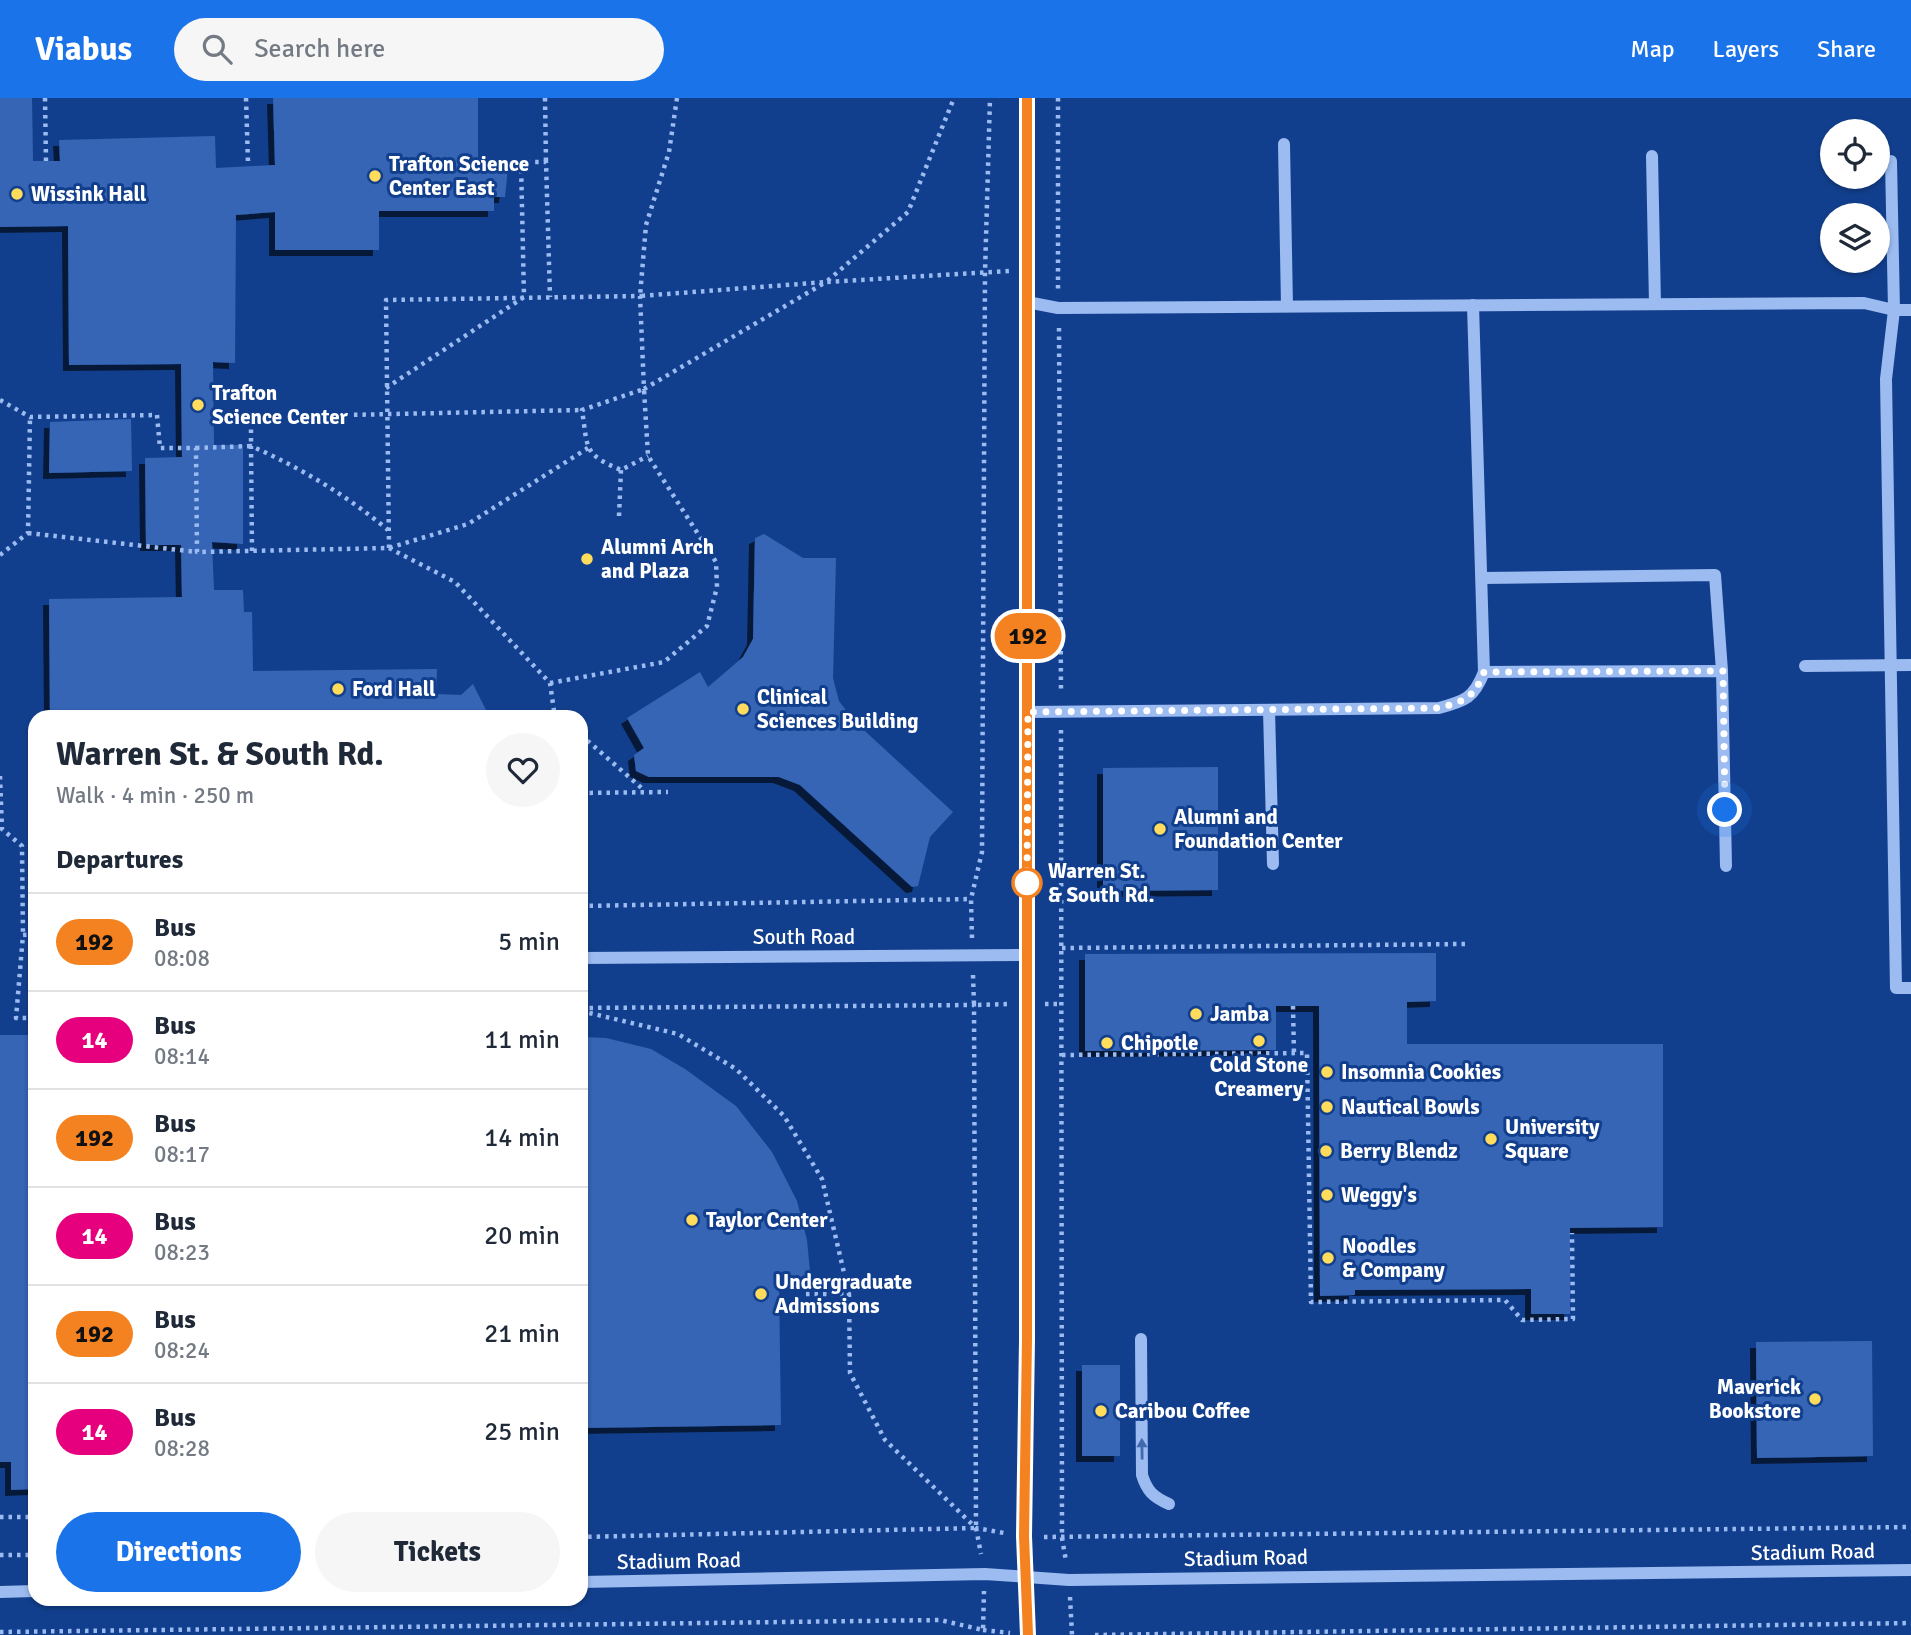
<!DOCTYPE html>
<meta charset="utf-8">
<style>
body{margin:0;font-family:Signika,sans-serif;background:#f6f6f7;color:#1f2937;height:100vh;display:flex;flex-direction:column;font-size:26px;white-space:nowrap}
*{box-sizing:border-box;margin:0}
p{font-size:23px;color:#747a83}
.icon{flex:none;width:38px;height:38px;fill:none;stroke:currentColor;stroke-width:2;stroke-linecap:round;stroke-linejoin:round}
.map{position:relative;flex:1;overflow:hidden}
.side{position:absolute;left:28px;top:612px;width:560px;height:896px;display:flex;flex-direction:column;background:#fff;border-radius:21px;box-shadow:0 2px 5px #0004}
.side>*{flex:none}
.badge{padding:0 14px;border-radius:23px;font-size:24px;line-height:46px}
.fabs{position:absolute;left:1820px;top:21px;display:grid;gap:14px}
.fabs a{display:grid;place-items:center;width:70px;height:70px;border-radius:50%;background:#fff;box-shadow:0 2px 5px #0004;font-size:35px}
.you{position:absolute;width:35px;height:35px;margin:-18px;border:5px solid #fff;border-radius:50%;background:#1a73e8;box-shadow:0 0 0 10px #1a73e833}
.map>.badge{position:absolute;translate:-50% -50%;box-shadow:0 0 0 4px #fff}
h2{padding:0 28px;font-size:26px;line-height:63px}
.round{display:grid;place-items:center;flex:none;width:74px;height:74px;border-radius:37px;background:#f6f6f7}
.head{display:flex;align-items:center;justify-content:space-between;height:119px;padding:0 28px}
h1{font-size:33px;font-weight:800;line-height:52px}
.action{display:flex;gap:14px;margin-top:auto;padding:14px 28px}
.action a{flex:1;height:80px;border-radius:42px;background:#1a73e8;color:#fff;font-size:28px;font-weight:800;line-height:80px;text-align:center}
.action a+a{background:#f6f6f7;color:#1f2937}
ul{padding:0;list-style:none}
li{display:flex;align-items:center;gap:21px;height:98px;padding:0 28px;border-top:2px solid #e0e1e3}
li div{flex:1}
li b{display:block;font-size:26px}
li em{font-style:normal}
li .badge{min-width:77px;font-weight:700;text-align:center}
header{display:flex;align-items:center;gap:42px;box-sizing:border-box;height:98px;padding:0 35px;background:#1a73e8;color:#fff}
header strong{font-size:33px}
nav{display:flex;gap:38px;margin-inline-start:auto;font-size:24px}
.search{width:490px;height:63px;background:#f6f6f7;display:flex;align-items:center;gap:18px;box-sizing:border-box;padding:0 24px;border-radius:38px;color:#747a83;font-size:26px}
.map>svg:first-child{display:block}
.building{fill:#3665b4;filter:url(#shadow)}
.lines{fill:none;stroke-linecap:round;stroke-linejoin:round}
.path{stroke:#9bbbf1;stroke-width:4.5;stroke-dasharray:3.5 5;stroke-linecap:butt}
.minor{stroke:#9bbbf1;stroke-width:12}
.oneway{fill:#426ab0}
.line-casing{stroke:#fff;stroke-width:16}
.line{stroke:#f58220;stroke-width:10}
.walk{stroke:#fff;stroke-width:7;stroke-dasharray:0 12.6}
.poi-dot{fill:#ffdc5b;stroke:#123f8d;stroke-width:2.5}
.stop-dot{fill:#fff;stroke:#f58220;stroke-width:3.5}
.labels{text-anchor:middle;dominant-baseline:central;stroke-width:6;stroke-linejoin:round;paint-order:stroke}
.poi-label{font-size:21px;font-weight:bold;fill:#fff;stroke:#123f8d;text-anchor:start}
.stop-label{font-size:21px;font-weight:bold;fill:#fff;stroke:#123f8d;text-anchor:start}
.street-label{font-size:21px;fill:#fff;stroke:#123f8d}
</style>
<header>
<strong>Viabus</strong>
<div class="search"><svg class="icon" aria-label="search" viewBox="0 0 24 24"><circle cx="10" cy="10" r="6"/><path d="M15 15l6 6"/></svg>Search here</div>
<nav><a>Map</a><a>Layers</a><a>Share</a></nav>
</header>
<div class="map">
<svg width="1911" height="1537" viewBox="0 0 1911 1537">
<defs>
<filter id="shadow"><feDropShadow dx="-6" dy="6" stdDeviation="0" flood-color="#0009"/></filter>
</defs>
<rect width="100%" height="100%" fill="#123f8d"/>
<g class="building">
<path d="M0,0H32L33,63H60L59,42L215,38L216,70L275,67L273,0H478V70H508L505,99H494V113H379V152H275V114L236,117L235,265L213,264L214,347H243V446L212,444L214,492H243L244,514H252L253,573L437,571L436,596L461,597L473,586L490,620H50L49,501L182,499L181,447H146L145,360L182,359L181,266L69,267L68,128L0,129Z"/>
<path d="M131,321L132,373L49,375L50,324Z"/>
<path d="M764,436L803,460H836L833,580L839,603L854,623L953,714L930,739L918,788L912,789L800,687L779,679H649L636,673L634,657L644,650L627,620L700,574L708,589L743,559L753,541L755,440Z"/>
<path d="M1218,669V792L1103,793V670Z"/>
<path d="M1436,855V903L1407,904V946H1663V1129L1570,1130V1216H1531V1191L1355,1192V1197L1320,1198L1319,908H1276V952L1085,953V856Z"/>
<path d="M0,937H35V1391L11,1392V1364H0Z"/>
<path d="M581,939L606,940L651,951L685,971L736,1008L772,1054L797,1103L807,1142L811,1184L779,1185L781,1327L581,1330Z"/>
<path d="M1872,1243L1873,1358L1757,1360L1756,1244Z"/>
<rect x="1082" y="1267" width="38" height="91"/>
</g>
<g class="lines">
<g class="path">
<path d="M45,0L46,63"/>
<path d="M246,0L248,65"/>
<path d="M545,0L546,64"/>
<path d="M677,0L669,54L646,127L640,198L826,184L908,114L954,0"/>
<path d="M1058,0V193"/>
<path d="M1059,230L1061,595"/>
<path d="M386,290L524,199L521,64H546L550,199"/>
<path d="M0,302L30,319L157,317L160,350H196L197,454L389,450L468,426L588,350"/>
<path d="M196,350L251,348V319L582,312"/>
<path d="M619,418L621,372"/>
<path d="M28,435L197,454"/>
<path d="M389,450L386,202L640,198L644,291L826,184L1009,173"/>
<path d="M389,450L455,484L550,585L555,620"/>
<path d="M252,453L251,348C301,370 346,397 388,432"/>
<path d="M0,457L28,435L30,319"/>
<path d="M550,585L664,564L707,528L717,489L716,464L648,358L644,291L582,312C588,351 583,356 621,372L648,358"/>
<path d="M1061,632L1062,1440L1066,1463"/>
<path d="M581,637L645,693"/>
<path d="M0,678L2,731L22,748L23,837"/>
<path d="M581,695L668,694"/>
<path d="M581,808L971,801"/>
<path d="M35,836L23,837L16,920H35"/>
<path d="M972,840L971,801L982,754L985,175L990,0"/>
<path d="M1062,850L1465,846"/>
<path d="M973,877L974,907L1009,906"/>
<path d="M1045,906H1062"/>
<path d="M1293,908L1294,956"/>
<path d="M581,910L974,907L976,1430L581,1439"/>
<path d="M581,913L678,936L736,971L784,1018L822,1081L849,1196"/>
<path d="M1062,957L1307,955L1311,1204L1505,1202L1522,1222L1573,1221L1572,1135"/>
<path d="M806,1196H849L850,1275L885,1342L976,1430L1004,1435"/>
<path d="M0,1419H34"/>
<path d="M33,1419L34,1457"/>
<path d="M976,1430L981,1456"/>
<path d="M1044,1439L1911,1429"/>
<path d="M0,1457H34"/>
<path d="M1070,1499L1072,1537"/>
<path d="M983,1532L1010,1535"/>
<path d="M0,1534L940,1522L983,1532L984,1493"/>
<path d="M1095,1537L1911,1525"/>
</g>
<g class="minor">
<path d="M1027,0V1241L1024,1438L1028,1537"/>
<path d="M1284,46L1287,208"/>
<path d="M1652,58L1655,206"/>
<path d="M1891,63L1894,212L1886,281L1896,890H1911"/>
<path d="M1027,204L1058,210L1864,205L1894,212H1911"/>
<path d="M1482,480L1715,477L1722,573"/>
<path d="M1805,568L1911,567"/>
<path d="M1484,574L1722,573L1726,768"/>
<path d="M1269,612L1273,766"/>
<path d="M1028,614L1439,610C1465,603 1474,600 1484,574L1473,207"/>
<path d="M581,860L1027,857"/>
<path d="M1141,1241L1142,1377C1147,1393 1153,1399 1169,1406"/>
<path d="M581,1484L985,1476L1069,1482L1911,1472"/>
<path d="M0,1494L35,1493"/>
</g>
</g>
<defs><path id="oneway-solid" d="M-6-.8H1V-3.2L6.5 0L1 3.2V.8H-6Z" transform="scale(1.75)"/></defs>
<use class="oneway" href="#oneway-solid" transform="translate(1142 1351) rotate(-91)"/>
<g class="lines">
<g class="line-casing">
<path id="line" d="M1027,0V1241L1024,1438L1028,1537"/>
</g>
<use href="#line" class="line"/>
<path class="walk" d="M1027,785L1028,614L1439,610C1465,603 1474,600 1484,574L1723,573L1725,712"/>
</g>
<g class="poi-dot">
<circle cx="375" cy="78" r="7"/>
<circle cx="17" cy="96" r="7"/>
<circle cx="198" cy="307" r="7"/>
<circle cx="587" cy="461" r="7"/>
<circle cx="338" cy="591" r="7"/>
<circle cx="743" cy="611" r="7"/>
<circle cx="1160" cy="731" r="7"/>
<circle cx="1196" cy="916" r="7"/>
<circle cx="1259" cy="943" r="7"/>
<circle cx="1107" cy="945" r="7"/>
<circle cx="1327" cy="974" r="7"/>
<circle cx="1327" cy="1009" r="7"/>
<circle cx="1491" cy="1041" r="7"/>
<circle cx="1326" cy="1053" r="7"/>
<circle cx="1327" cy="1097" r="7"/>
<circle cx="692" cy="1122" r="7"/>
<circle cx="1328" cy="1160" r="7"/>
<circle cx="761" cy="1196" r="7"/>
<circle cx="1815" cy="1301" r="7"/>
<circle cx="1101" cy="1313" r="7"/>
</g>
<circle class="stop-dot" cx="1027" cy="785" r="14"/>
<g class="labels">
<g class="poi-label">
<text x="389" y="66">Trafton Science<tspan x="389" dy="24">Center East</tspan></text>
<text x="31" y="96">Wissink Hall</text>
<text x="212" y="295">Trafton<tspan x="212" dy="24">Science Center</tspan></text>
<text x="601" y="449">Alumni Arch<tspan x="601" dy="24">and Plaza</tspan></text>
<text x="352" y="591">Ford Hall</text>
<text x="757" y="599">Clinical<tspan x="757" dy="24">Sciences Building</tspan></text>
<text x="1174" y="719">Alumni and<tspan x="1174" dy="24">Foundation Center</tspan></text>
<text x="1210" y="916">Jamba</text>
<text x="1121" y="945">Chipotle</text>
<text x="1259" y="967" text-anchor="middle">Cold Stone<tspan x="1259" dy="24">Creamery</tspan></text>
<text x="1341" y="974">Insomnia Cookies</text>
<text x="1341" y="1009">Nautical Bowls</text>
<text x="1505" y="1029">University<tspan x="1505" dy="24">Square</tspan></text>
<text x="1340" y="1053">Berry Blendz</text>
<text x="1341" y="1097">Weggy's</text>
<text x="706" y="1122">Taylor Center</text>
<text x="1342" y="1148">Noodles<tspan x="1342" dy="24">&amp; Company</tspan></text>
<text x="775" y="1184">Undergraduate<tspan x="775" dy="24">Admissions</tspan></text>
<text x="1801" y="1289" text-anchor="end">Maverick<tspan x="1801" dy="24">Bookstore</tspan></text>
<text x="1115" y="1313">Caribou Coffee</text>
</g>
<g class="stop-label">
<text x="1048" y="773">Warren St.<tspan x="1048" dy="24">&amp; South Rd.</tspan></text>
</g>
<g class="street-label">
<text x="804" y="839">South Road</text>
<text transform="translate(1813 1454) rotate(-1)">Stadium Road</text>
<text transform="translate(1246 1460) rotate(-1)">Stadium Road</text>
<text transform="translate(679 1463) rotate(-1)">Stadium Road</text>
</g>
</g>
</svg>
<div class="fabs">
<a><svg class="icon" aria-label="locate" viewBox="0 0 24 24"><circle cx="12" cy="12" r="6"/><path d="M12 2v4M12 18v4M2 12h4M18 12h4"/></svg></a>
<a><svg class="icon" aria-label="layers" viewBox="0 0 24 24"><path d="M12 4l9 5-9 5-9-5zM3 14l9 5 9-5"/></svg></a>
</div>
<div class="you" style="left:1725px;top:712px"></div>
<b class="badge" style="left:1028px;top:538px;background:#f58220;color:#111">192</b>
<section class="side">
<div class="head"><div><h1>Warren St. &amp; South Rd.</h1><p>Walk · 4 min · 250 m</p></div><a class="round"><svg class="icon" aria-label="heart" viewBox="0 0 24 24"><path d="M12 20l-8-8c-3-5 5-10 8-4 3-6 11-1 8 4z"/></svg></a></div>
<h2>Departures</h2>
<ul>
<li><span class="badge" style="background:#f58220;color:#111">192</span><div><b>Bus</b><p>08:08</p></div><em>5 min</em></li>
<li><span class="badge" style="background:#e6007e;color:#fff">14</span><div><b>Bus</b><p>08:14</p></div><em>11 min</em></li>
<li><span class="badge" style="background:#f58220;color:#111">192</span><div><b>Bus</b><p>08:17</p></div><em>14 min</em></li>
<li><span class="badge" style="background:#e6007e;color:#fff">14</span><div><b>Bus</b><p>08:23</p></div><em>20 min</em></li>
<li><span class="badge" style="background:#f58220;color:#111">192</span><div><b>Bus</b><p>08:24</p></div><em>21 min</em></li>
<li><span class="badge" style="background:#e6007e;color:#fff">14</span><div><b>Bus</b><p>08:28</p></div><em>25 min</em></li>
</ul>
<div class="action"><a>Directions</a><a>Tickets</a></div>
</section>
</div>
